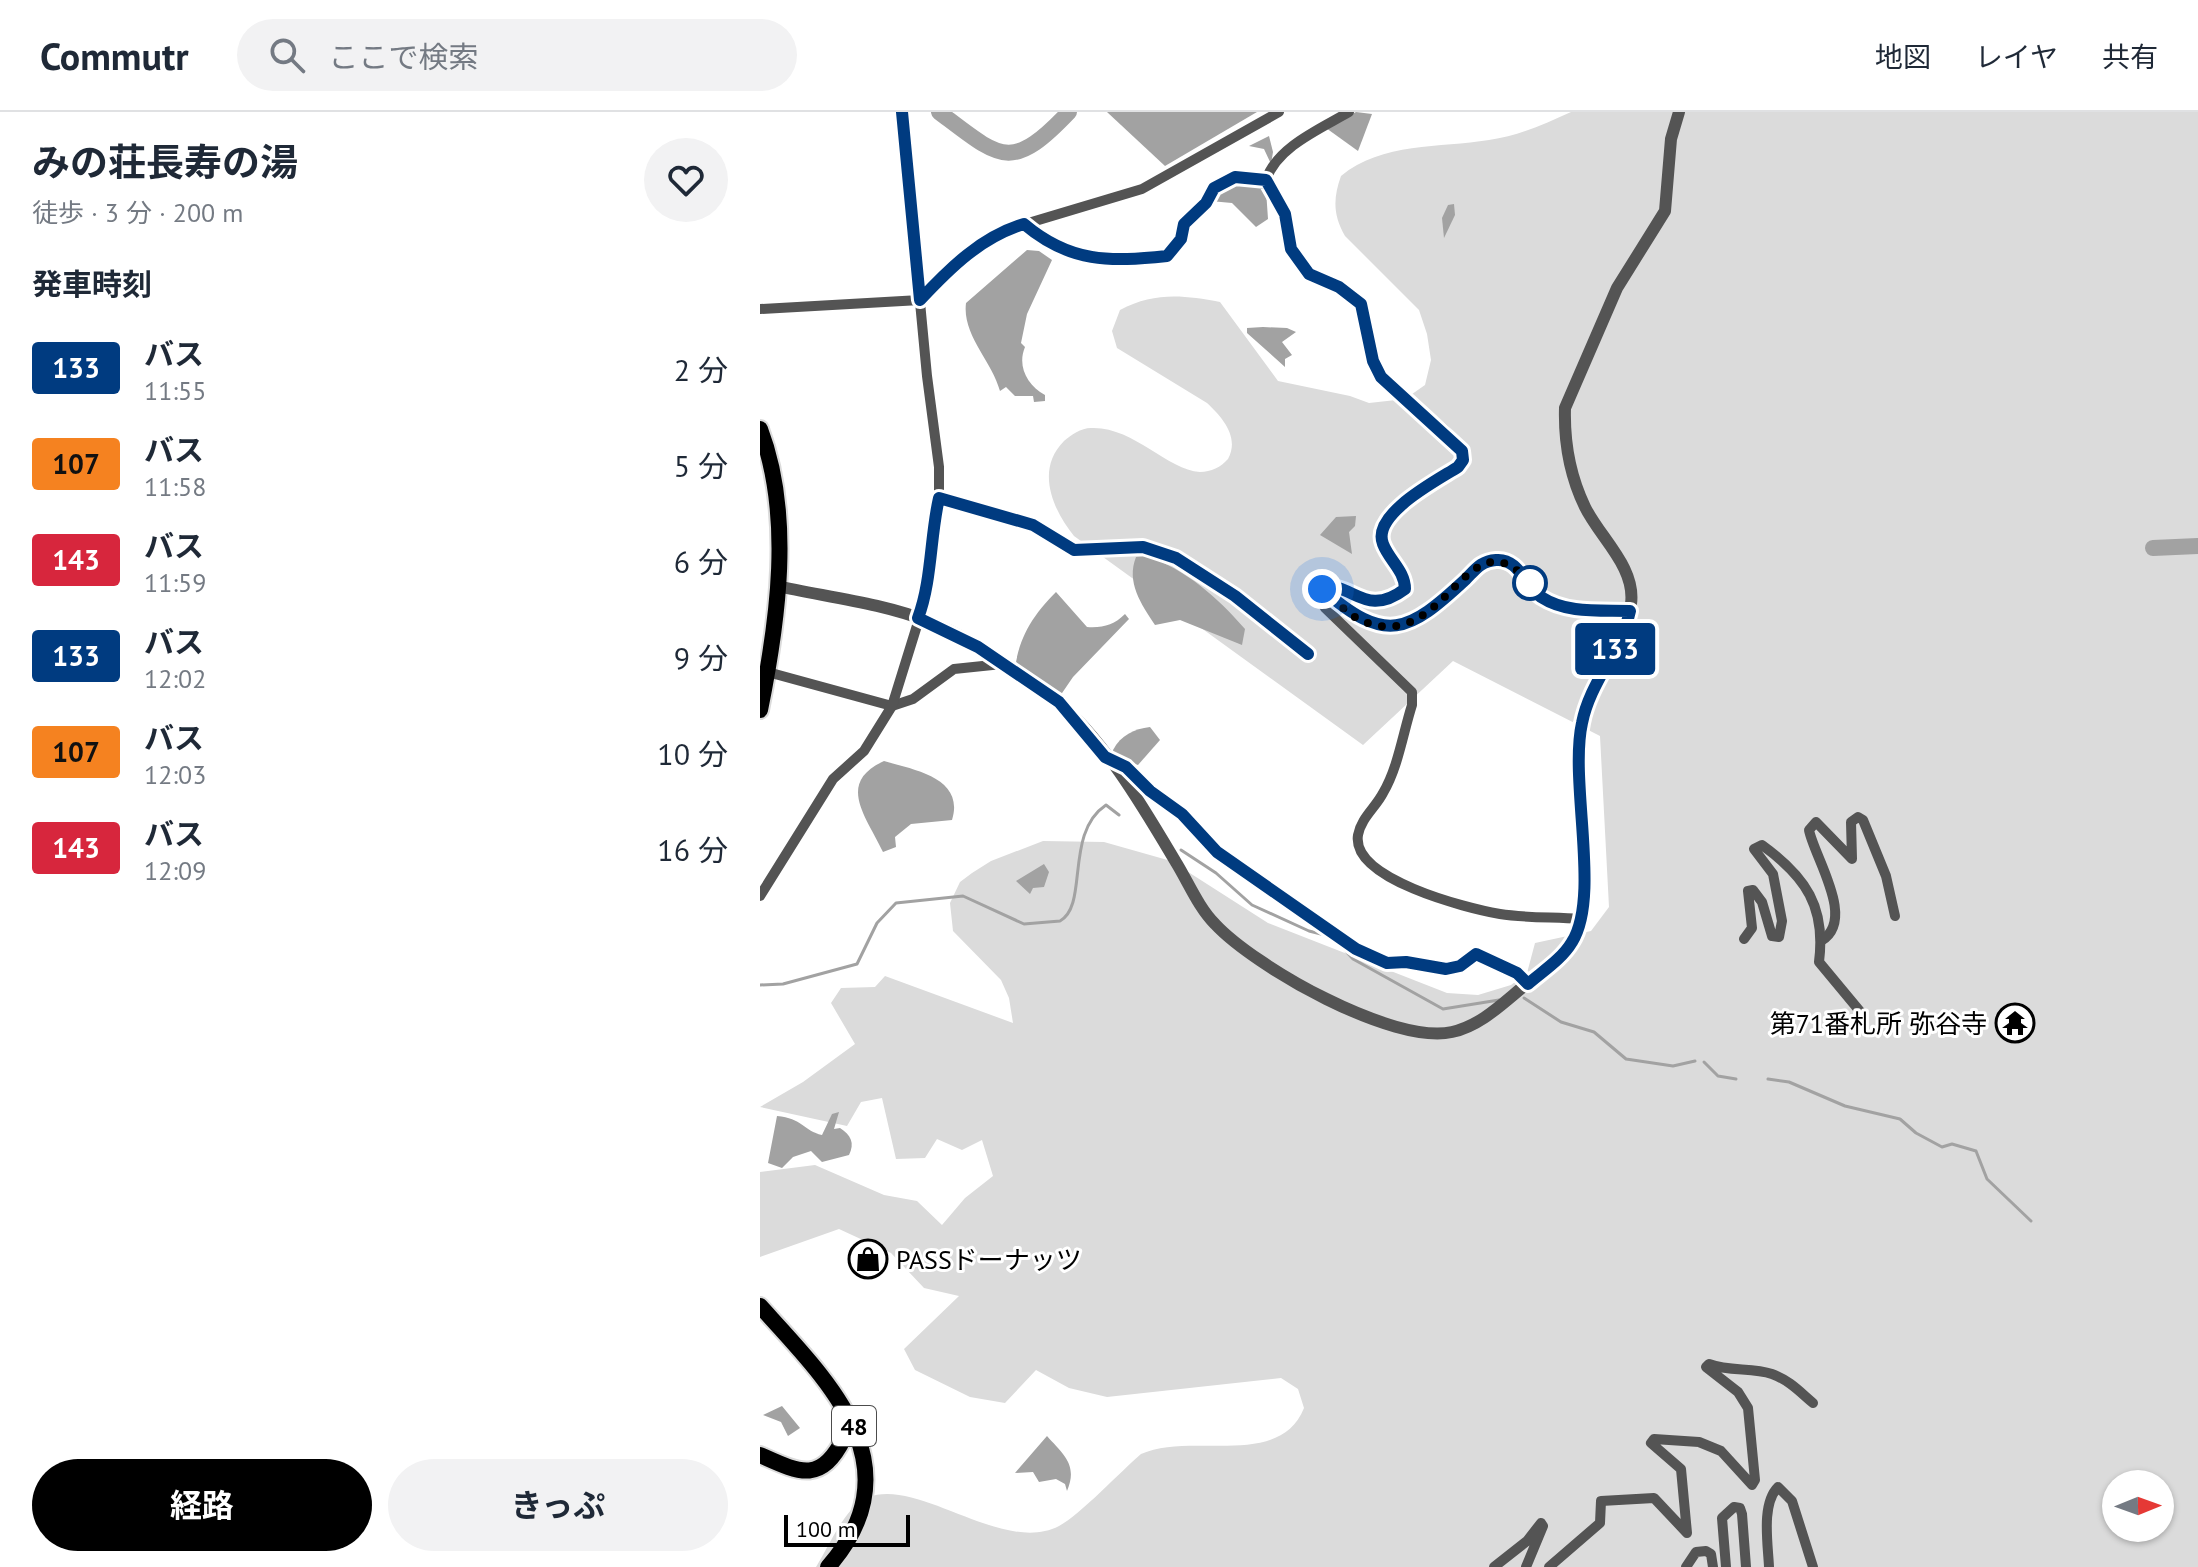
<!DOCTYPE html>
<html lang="ja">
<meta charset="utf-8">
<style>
body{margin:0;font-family:"PT Sans","Noto Sans JP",sans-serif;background:#f2f2f3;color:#1f2937;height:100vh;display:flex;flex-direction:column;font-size:30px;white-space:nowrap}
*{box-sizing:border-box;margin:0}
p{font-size:26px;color:#747a83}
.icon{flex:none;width:44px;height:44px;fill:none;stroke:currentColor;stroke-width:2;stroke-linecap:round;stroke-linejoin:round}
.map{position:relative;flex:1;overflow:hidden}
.drawer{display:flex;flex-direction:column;background:#fff;width:760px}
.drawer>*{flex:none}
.badge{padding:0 16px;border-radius:6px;font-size:28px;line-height:52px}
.needle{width:52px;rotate:89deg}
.controls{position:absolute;left:1342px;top:1358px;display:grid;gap:16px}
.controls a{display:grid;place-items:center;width:72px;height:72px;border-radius:50%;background:#fff;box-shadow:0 2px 6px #0004;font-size:40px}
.scale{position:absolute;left:24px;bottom:20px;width:126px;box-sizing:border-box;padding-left:8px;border:4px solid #000;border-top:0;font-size:22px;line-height:28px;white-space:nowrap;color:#000;-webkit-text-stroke:6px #fff;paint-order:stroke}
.you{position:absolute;width:40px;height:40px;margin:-20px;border:6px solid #fff;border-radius:50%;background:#1a73e8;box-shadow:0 0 0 12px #1a73e833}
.map>.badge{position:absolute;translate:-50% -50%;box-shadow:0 0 0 4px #fff}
h2{padding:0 32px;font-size:30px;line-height:72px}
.round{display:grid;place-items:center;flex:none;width:84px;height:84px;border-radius:42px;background:#f2f2f3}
.headline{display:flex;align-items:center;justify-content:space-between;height:136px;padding:0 32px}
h1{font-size:38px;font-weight:700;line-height:60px}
.cta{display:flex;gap:16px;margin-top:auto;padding:16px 32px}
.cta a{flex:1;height:92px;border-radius:48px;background:#000;color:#fff;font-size:32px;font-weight:700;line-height:92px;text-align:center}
.cta a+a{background:#f2f2f3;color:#1f2937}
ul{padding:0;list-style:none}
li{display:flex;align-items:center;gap:24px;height:96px;padding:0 32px}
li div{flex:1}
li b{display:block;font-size:30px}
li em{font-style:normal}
li .badge{min-width:88px;font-weight:700;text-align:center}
header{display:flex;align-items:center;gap:48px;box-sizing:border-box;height:112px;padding:0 40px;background:#fff;border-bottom:2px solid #e0e1e3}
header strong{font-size:38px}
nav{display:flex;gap:44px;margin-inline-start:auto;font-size:28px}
.search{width:560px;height:72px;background:#f2f2f3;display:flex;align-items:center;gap:20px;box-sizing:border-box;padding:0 28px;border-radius:44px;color:#747a83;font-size:30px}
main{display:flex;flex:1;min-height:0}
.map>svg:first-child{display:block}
.green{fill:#dbdbdb;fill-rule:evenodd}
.water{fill:#a2a2a2}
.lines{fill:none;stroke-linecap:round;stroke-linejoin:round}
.stream{stroke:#a2a2a2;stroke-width:3}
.river{stroke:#a2a2a2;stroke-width:16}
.primary-casing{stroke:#dbdbdb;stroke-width:20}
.minor{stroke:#545454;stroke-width:10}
.tertiary{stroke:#545454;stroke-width:12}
.primary{stroke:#000;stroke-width:16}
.line-casing{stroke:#fff;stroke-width:18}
.line{stroke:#003b80;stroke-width:12}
.walk{stroke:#000;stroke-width:8;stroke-dasharray:0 14.4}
.stop-dot{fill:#fff;stroke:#003b80;stroke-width:4}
.labels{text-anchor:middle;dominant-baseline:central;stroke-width:6;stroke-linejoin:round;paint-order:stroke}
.shield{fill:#fff;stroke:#4c4c4c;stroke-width:2}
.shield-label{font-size:24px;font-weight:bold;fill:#000}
.poi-label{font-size:26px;fill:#000;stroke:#fff;text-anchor:end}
</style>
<header>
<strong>Commutr</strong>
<div class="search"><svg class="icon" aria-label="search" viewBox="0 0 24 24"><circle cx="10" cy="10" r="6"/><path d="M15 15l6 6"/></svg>ここで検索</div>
<nav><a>地図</a><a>レイヤ</a><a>共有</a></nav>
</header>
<main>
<section class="drawer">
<div class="headline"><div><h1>みの荘長寿の湯</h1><p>徒歩 · 3 分 · 200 m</p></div><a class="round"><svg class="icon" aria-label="heart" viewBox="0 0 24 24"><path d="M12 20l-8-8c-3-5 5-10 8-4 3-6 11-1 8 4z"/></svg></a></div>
<h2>発車時刻</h2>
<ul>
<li><span class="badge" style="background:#003b80;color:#fff">133</span><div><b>バス</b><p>11:55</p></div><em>2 分</em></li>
<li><span class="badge" style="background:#f58220;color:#111">107</span><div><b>バス</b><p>11:58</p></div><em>5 分</em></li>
<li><span class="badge" style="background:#d7263d;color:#fff">143</span><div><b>バス</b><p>11:59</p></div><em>6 分</em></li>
<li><span class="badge" style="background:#003b80;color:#fff">133</span><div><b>バス</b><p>12:02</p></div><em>9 分</em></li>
<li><span class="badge" style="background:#f58220;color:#111">107</span><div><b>バス</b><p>12:03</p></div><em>10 分</em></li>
<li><span class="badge" style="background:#d7263d;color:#fff">143</span><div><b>バス</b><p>12:09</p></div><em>16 分</em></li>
</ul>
<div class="cta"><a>経路</a><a>きっぷ</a></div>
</section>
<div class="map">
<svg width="1438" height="1455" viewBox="0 0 1438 1455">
<rect width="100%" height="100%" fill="#fff"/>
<path class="green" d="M811,0H1438V1455H56C67,1437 77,1414 91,1398C137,1344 236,1447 299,1414C320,1403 361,1359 381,1342C430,1319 519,1358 544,1296L538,1277L521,1266L347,1285L309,1276L276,1258L245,1291L210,1285L155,1258L144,1237L199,1184L164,1176L131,1141L79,1117L0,1145V1060L55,1053L124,1083L157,1089L182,1113L205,1086L233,1064L222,1028L202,1038L177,1027L165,1046L136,1047L122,986L101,990L87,1014L0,995L43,970L95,932L71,891L81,876L115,875L125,864L253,911L249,886L241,868L193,819L190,791L200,770L212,761L231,749L283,729L344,730L411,749L508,811L687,881L718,883L751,873L767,861L775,831L831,819L849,795L840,624L693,549L603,633L314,424C293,398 275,358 304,329C311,323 321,316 331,316C373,314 407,358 440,360C451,360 461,355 468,347C480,325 462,305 447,291L357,236L352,219L360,198C394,180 423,183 460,190L518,269L590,284L609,291L645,287L665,273L671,248L667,222L659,198L585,124C573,103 573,86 581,64C622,30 680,36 729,28C759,24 784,12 811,0ZM1356,1372H1400V1416H1356Z"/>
<g class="water">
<path d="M347,0H497L405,54Z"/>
<path d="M596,0L612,2L598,39L566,16Z"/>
<path d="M509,24L513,40L511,52L504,37L489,34Z"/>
<path d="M474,68L498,69L506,78L508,107L496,115L472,91L450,89L455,80Z"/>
<path d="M694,92L695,103L684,126L682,106L688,93Z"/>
<path d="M267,138L279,139L292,148L267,202L261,231L265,235C257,254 267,273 285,283V289L274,290L273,284H255L246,275L240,279C232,249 202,223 206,191Z"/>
<path d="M503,215L527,216L536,220L522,230L532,243L525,247V255L487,221V216Z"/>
<path d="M596,404L595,414L589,420L592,442L560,423L576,405Z"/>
<path d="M386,444C426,457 458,486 485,517L482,533L420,508L395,513C381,492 366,470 376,445Z"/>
<path d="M296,480L327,515C343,516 354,513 365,502L369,507L313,565L300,584L255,557C259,525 273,503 296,480Z"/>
<path d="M390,615L400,628L378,653L355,646L353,638C361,623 374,617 390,615Z"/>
<path d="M124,649C155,658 205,666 192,708L151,712L135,725L136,735L123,740C106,704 76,671 124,649Z"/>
<path d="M284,752L289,760L284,775L273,776L270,782L256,769Z"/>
<path d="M79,1000L74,1017L80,1016C91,1023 95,1031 89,1043L62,1050L51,1039L33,1045L22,1056L8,1051L17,1004C42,1006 44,1019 62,1023L72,1002Z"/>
<path d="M22,1294L40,1316L28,1324L21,1310L3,1303Z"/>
<path d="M287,1324C304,1343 318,1353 307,1379L305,1372L296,1367L279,1370L273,1360L255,1361Z"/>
</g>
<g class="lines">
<g class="stream">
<path d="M421,738L456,761L492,793L549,819L573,825L593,847L683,897L739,888"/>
<path d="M0,873L23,872L97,852L117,811L136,791L203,784L264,812L300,809C329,793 304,721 346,693L359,703"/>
<path d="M764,886L801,910L834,920L866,947L913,954L935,949"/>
<path d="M944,950L958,964L976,967"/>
<path d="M1008,967L1029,970L1085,994L1140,1007L1156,1021L1182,1035L1192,1032L1216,1039L1227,1067L1271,1109"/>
</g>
<g class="river">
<path d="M179,0C241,47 251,61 309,0"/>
<path d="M1393,436L1438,434"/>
</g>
<g class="primary-casing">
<g id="primary">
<path d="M0,317C33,403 18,509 0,598"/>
<path d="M0,1194C69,1270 157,1354 68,1455"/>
<path d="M0,1343C40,1361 61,1372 84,1326L96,1322"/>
</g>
</g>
<g class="minor">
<path d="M264,112C311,151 349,150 407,144L421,127L424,112L446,91L454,76L475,65L506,68"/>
<path d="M0,197L160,188L184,162L242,119L382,77L519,0"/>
<path d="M179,386L273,413L314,438L383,435L416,446L475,484L548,542"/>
<path d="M562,477C592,467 604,508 645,477C645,459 629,448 623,432C611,402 678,368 698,355L703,348C698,314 640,291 620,264C606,244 610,215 601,192L579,175L549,162L531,137L525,102L506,68C517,35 560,17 589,0"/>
<path d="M562,477L558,481L565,496L652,580V593C643,621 638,656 623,681C616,695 601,706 598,723C591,767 706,796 740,802C765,806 794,805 820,807"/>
<path d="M562,477C626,533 648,521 706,467C716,458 721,449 736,448C759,446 765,474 781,485C807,502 840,498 870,499"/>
<path d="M4,559L132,594L153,587L194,557L242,552"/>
<path d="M350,647C390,668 423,710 456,739C494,773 539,798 581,825C595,834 607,843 624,849C630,851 684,857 690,856C701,854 706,847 716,842L757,861L768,872"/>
<path d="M0,784L73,667L104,639L132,594L164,491L172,416L179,387V355L167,264L142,0"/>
<path d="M984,827L992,816L988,779L993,778L1002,790L1012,824L1019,825L1022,809L1013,762L994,737L1002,733C1046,765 1066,795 1059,850L1103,903"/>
<path d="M1061,829C1097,808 1054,745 1049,718L1056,710L1092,747L1091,710L1098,705L1103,708L1126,764L1135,804"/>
<path d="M734,1455L767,1429L781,1411L783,1414L766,1455"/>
<path d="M789,1455L840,1411L841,1389L894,1386L927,1421L921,1357L891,1331L894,1327L939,1330L961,1339L992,1373L995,1368L988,1296L978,1280L946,1255L949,1252C970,1260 992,1255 1012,1262C1029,1268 1040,1280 1053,1291"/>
<path d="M926,1455L936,1440L946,1439L951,1442L953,1455"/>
<path d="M966,1455L962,1406L974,1395L980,1396L982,1402L986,1455"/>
<path d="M1009,1455C1008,1432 1001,1392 1018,1375L1032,1389L1053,1455"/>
</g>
<path class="tertiary" d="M17,474C67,485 122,491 170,510C214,527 259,559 296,588C344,627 386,700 417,752C429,772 439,796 455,812C495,855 633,933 692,920C720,914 742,892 764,874C783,859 811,843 818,819C836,752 808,682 821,615C829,571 865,537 871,492C876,455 840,426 825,395C810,364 804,331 805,296L857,176L905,99L911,27L919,0"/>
<use href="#primary" class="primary"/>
</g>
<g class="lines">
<g class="line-casing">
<path id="line" d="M142,0L160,188C190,156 221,125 264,112C310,151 350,150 407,144L421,127L424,112L446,91L454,76L475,65L506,68L525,102L531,137L549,162L579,175L601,192L613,249L621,265L702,339L703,348L698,355C678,368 611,402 623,432C629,448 645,459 645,477C604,508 591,467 562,477C626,533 648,521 706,467C716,457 721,449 736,448C759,446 765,474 781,485C807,502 840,498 870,499C861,539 830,570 822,611C809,670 841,784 812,830C802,847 783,859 768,872L757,861L716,842L700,854L686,857L646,850L627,851L596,837L457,740L422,702L390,679L366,655L345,645L299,590L218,535L158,506C172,469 170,425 179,386L273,413L314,438L383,435L416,446L475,484L548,542"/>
</g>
<use href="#line" class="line"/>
<path class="walk" d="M562,477C574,487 586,501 600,508C687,547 706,396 770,471"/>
</g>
<defs>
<g id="temple-ring" transform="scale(2)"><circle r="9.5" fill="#fff" stroke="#000" stroke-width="1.5"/><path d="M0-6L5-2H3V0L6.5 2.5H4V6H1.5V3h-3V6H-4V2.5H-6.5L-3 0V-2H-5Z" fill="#000"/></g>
<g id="shop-ring" transform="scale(2)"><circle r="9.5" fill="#fff" stroke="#000" stroke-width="1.5"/><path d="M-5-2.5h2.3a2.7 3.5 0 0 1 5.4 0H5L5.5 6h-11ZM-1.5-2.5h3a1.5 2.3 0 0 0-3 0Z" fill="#000"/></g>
</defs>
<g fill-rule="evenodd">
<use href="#temple-ring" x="1255" y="911"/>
<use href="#shop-ring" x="108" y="1147"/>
</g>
<circle class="stop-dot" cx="770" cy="471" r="16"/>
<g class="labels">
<rect class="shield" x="72" y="1294" width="44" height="40" rx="6"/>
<g class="shield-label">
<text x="94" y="1314">48</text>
</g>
<g class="poi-label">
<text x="1227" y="911">第71番札所 弥谷寺</text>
<text x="136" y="1147" text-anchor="start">PASSドーナッツ</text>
</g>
</g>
</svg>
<div class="controls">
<a><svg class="needle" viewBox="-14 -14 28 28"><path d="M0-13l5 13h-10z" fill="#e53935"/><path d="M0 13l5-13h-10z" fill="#747a83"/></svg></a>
</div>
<div class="scale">100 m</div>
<div class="you" style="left:562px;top:477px"></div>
<b class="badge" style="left:855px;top:537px;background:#003b80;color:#fff">133</b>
</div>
</main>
